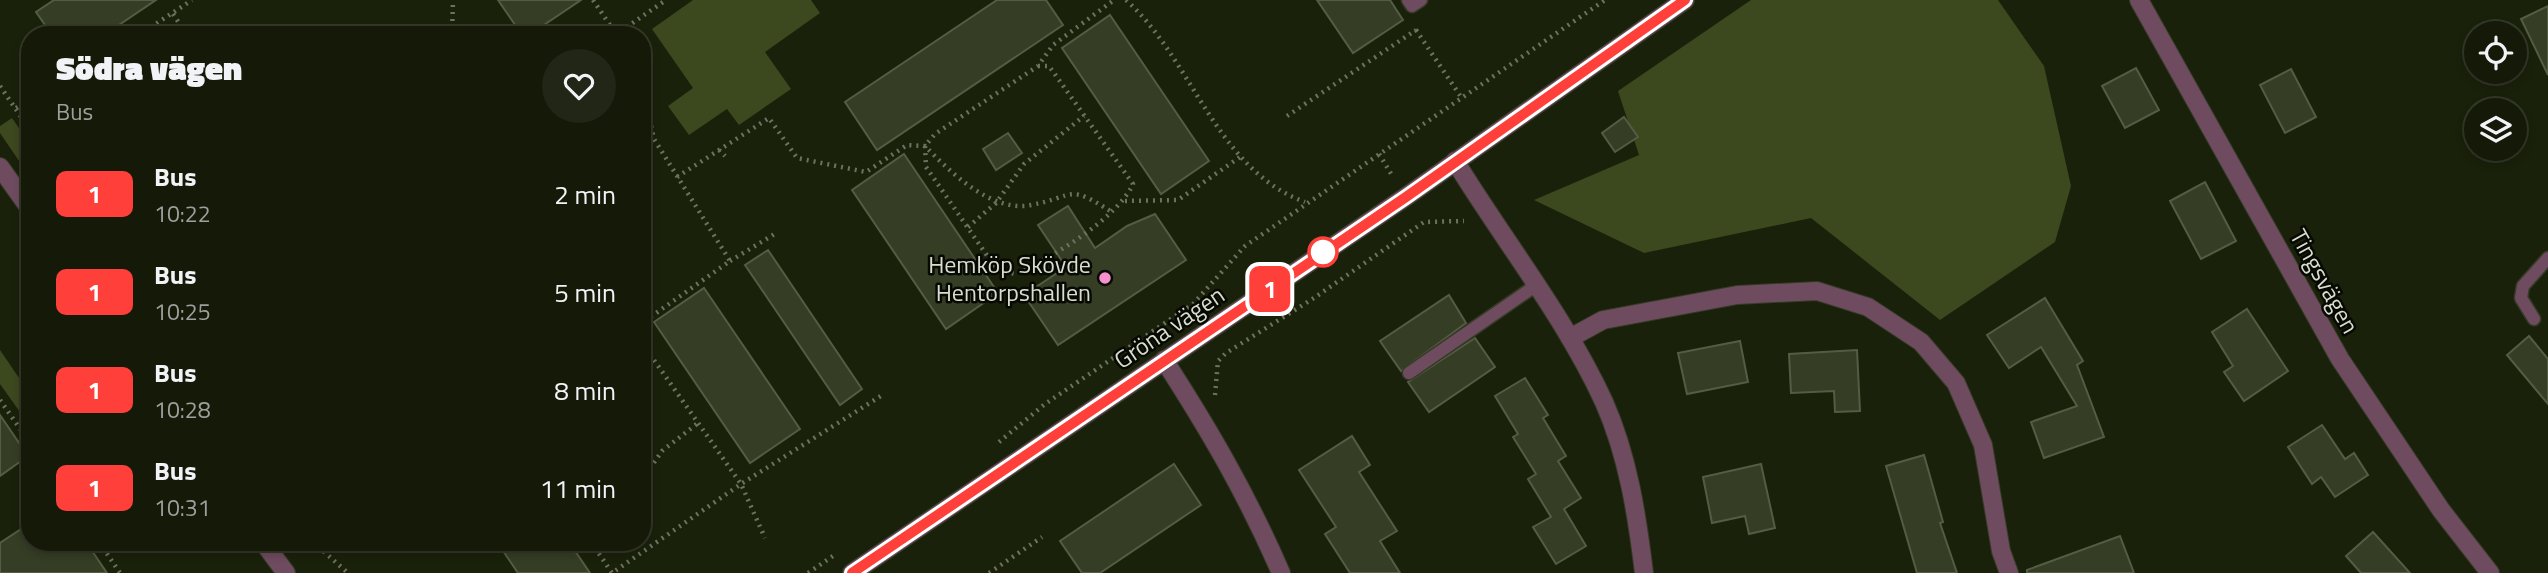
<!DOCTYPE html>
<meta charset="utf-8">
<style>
body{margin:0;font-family:"Titillium Web",sans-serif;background:#212616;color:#f1f3f6;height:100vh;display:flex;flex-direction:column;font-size:26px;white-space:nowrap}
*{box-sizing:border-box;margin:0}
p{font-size:23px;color:#9da09c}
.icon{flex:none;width:38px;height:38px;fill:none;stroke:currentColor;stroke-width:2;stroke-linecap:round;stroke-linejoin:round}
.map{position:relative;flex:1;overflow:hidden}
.drawer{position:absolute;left:21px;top:26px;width:630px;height:525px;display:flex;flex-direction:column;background:#141908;border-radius:28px;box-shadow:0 4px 10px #0003,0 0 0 2px #333829}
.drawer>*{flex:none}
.badge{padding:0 14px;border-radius:10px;font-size:24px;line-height:46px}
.buttons{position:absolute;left:2464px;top:21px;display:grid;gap:14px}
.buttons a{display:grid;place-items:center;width:63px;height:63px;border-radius:50%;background:#141908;box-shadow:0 4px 10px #0003,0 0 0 2px #333829;font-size:35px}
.map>.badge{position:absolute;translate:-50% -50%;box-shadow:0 0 0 4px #fff}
.round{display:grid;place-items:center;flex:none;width:74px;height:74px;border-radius:37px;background:#212616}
.head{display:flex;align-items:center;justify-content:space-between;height:119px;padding:0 35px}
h1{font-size:33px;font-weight:800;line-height:52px}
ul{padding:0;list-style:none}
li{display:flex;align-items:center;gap:21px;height:98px;padding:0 35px}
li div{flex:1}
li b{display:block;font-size:26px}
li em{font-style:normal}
li .badge{min-width:77px;font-weight:700;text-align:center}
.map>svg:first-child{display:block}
.green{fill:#3c481e}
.building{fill:#353d25;stroke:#545c43;stroke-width:2}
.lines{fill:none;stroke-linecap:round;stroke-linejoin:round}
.lane-casing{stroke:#353b26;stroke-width:15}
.street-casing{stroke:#353b26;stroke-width:20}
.path{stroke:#6c725f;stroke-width:4.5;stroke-dasharray:2 5;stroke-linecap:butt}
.lane{stroke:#6f4b60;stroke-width:12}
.street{stroke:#6f4b60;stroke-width:18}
.line-casing{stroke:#fff;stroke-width:16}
.line{stroke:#ff403a;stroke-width:10}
.stop-dot{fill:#fff;stroke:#ff403a;stroke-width:3.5}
.poi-dot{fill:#f790ce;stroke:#070903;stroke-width:2.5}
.labels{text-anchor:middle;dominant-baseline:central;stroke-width:5;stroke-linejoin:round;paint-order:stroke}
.poi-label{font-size:24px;fill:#d8ddcf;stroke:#070903;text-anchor:end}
.street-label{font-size:24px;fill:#d8ddcf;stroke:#070903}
</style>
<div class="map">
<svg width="2548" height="573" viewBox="0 0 2548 573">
<rect width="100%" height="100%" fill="#1a210a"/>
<g class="green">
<path d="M693,0H811L820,13L765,52L791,89L739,125L727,109L689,135L668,106L693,88L652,29Z"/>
<path d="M1751,0H1998L2044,66L2071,186L2055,242L1940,320L1811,218L1644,253L1534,200L1639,155L1618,91Z"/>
<path d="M12,118L30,144V177L0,133V126Z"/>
<path d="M0,350L30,394V426L0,384Z"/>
</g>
<g class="building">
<path d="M54,0H156L104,35H52L36,12Z"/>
<path d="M498,0H581L529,35H522Z"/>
<path d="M997,0H1046L1063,25L877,150L845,102Z"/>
<path d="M1317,0H1390L1403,20L1353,53Z"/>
<path d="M2548,6V75L2521,19Z"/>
<path d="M1110,15L1209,161L1161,194L1062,48Z"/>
<path d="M2136,68L2159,110L2125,128L2102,86Z"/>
<path d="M2291,69L2316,117L2285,133L2260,85Z"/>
<path d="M1624,117L1638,137L1615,152L1602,133Z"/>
<path d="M1008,133L1022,153L996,170L983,149Z"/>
<path d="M904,154L998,293L946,329L852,190Z"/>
<path d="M2205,182L2236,241L2201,259L2170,201Z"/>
<path d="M1068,206L1095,248L1127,226L1155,214L1186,260L1058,345L1024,295L1066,267L1038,225Z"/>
<path d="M768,250L862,389L840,405L745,265Z"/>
<path d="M704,288L800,429L750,463L654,322Z"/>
<path d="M1449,295L1466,323L1401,371L1380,341Z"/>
<path d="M2045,298L2083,361L2077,365L2104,437L2044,458L2031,422L2077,406L2041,347L2009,368L1987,335Z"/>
<path d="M2247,309L2288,371L2244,401L2224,372L2233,366L2212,332Z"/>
<path d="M2529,336L2548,359V404L2507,355Z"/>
<path d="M1475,338L1495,367L1429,412L1408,382Z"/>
<path d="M1740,341L1748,382L1687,394L1678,353Z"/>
<path d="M1857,350L1860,411L1835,412L1834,391L1791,393L1789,354Z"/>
<path d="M1525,378L1548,415L1543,418L1566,456L1558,461L1581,498L1564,509L1586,546L1556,564L1533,527L1551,517L1528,479L1536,474L1513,437L1518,434L1495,396Z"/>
<path d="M0,415L28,456L0,476Z"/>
<path d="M2322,425L2345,459L2354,453L2368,475L2335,497L2321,477L2312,484L2288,447Z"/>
<path d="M1352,436L1370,465L1359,472L1397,531L1380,541L1400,573H1350L1325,534L1336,527L1299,470Z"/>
<path d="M1924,455L1943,522L1940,523L1957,573H1917L1886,466Z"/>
<path d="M1174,464L1201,505L1100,573H1082L1060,541Z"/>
<path d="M1761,464L1775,528L1749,534L1745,516L1712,523L1703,477Z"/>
<path d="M30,523V542H86L107,573H0V543Z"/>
<path d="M2373,532L2410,573H2361L2346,556Z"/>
<path d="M2120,536L2134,573H2027V570Z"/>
<path d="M497,542H569L590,573H518Z"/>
</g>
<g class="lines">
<g class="lane-casing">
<g id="lane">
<path d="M1408,0L1412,6L1421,0"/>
<path d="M2534,319L2521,298L2523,286L2548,258"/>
<path d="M1409,373L1535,286"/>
</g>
</g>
<g class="street-casing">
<g id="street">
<path d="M2139,0L2340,359L2441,510L2490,573"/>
<path d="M1455,161C1504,241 1565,317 1604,402C1628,456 1637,515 1644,573"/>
<path d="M0,167L30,209"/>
<path d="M1570,338L1603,320L1737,295L1817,291L1868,307L1921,342L1956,383L1983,445L2001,551L2009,573"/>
<path d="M1164,360C1210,431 1247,495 1281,573"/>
<path d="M263,542L286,573"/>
<path d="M852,573L1407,196L1685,0"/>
</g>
</g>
<g class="path">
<path d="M593,0L616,34"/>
<path d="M1126,0C1193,60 1216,170 1305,202"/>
<path d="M173,14L187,35"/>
<path d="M1416,30L1461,97"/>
<path d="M139,35L192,0"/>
<path d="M452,35L453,0"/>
<path d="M615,35L666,0"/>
<path d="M1038,66H1049L1133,184C1116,220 1052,257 1016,274L997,270L926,167L925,146L935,134L1038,66L1053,45L1114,0"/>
<path d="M642,85L654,139L730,261L642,323"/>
<path d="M0,86L30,130"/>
<path d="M16,108L30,100"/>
<path d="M1287,116L1416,30L1415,25"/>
<path d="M642,145L654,139"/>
<path d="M719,150L725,156"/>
<path d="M1379,154L1393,177"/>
<path d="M677,177L769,118L797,158L866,172L907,145L925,146C950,172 992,213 1031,205C1078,196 1066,183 1112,212"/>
<path d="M1125,201L1178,200L1240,157"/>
<path d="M968,227L996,203L1024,164L1084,116"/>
<path d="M730,261L778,232"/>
<path d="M642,343L741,484L765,538"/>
<path d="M1215,395L1218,361L1226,353L1314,298L1424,222L1464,221"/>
<path d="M0,400L30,443"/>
<path d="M999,442L1045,404L1193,304L1245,246L1605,0"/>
<path d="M642,480L662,451L698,423"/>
<path d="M99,542L120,573"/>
<path d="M313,542L348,573"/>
<path d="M591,542L612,573L741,484L884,394"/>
<path d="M808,573L833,556"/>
<path d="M989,573L1042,537"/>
</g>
<use href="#lane" class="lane"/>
<use href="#street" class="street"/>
</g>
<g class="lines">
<g class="line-casing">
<path id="line" d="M852,573L1406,197L1685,0"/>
</g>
<use href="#line" class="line"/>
</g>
<circle class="stop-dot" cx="1323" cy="252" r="14"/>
<circle class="poi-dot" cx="1105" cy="278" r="7"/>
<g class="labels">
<g class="poi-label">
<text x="1091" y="264">Hemköp Skövde<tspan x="1091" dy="28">Hentorpshallen</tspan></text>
</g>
<g class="street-label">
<text transform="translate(2325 281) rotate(61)">Tingsvägen</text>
<text transform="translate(1169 327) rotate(-34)">Gröna vägen</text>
</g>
</g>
</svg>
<div class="buttons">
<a><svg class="icon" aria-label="locate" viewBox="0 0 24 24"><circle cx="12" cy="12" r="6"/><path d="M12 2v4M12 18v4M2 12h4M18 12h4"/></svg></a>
<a><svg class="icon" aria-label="layers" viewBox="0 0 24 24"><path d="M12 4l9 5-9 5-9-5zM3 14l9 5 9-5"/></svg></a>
</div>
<b class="badge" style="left:1270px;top:289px;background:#ff403a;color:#fff">1</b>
<section class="drawer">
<div class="head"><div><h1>Södra vägen</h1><p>Bus</p></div><a class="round"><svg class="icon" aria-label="heart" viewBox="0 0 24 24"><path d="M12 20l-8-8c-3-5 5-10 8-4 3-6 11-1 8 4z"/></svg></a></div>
<ul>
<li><span class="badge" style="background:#ff403a;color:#fff">1</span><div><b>Bus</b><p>10:22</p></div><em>2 min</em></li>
<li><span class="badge" style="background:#ff403a;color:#fff">1</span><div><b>Bus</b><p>10:25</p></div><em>5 min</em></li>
<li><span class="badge" style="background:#ff403a;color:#fff">1</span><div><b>Bus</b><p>10:28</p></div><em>8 min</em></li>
<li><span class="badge" style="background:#ff403a;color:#fff">1</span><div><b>Bus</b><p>10:31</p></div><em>11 min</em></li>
</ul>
</section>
</div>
